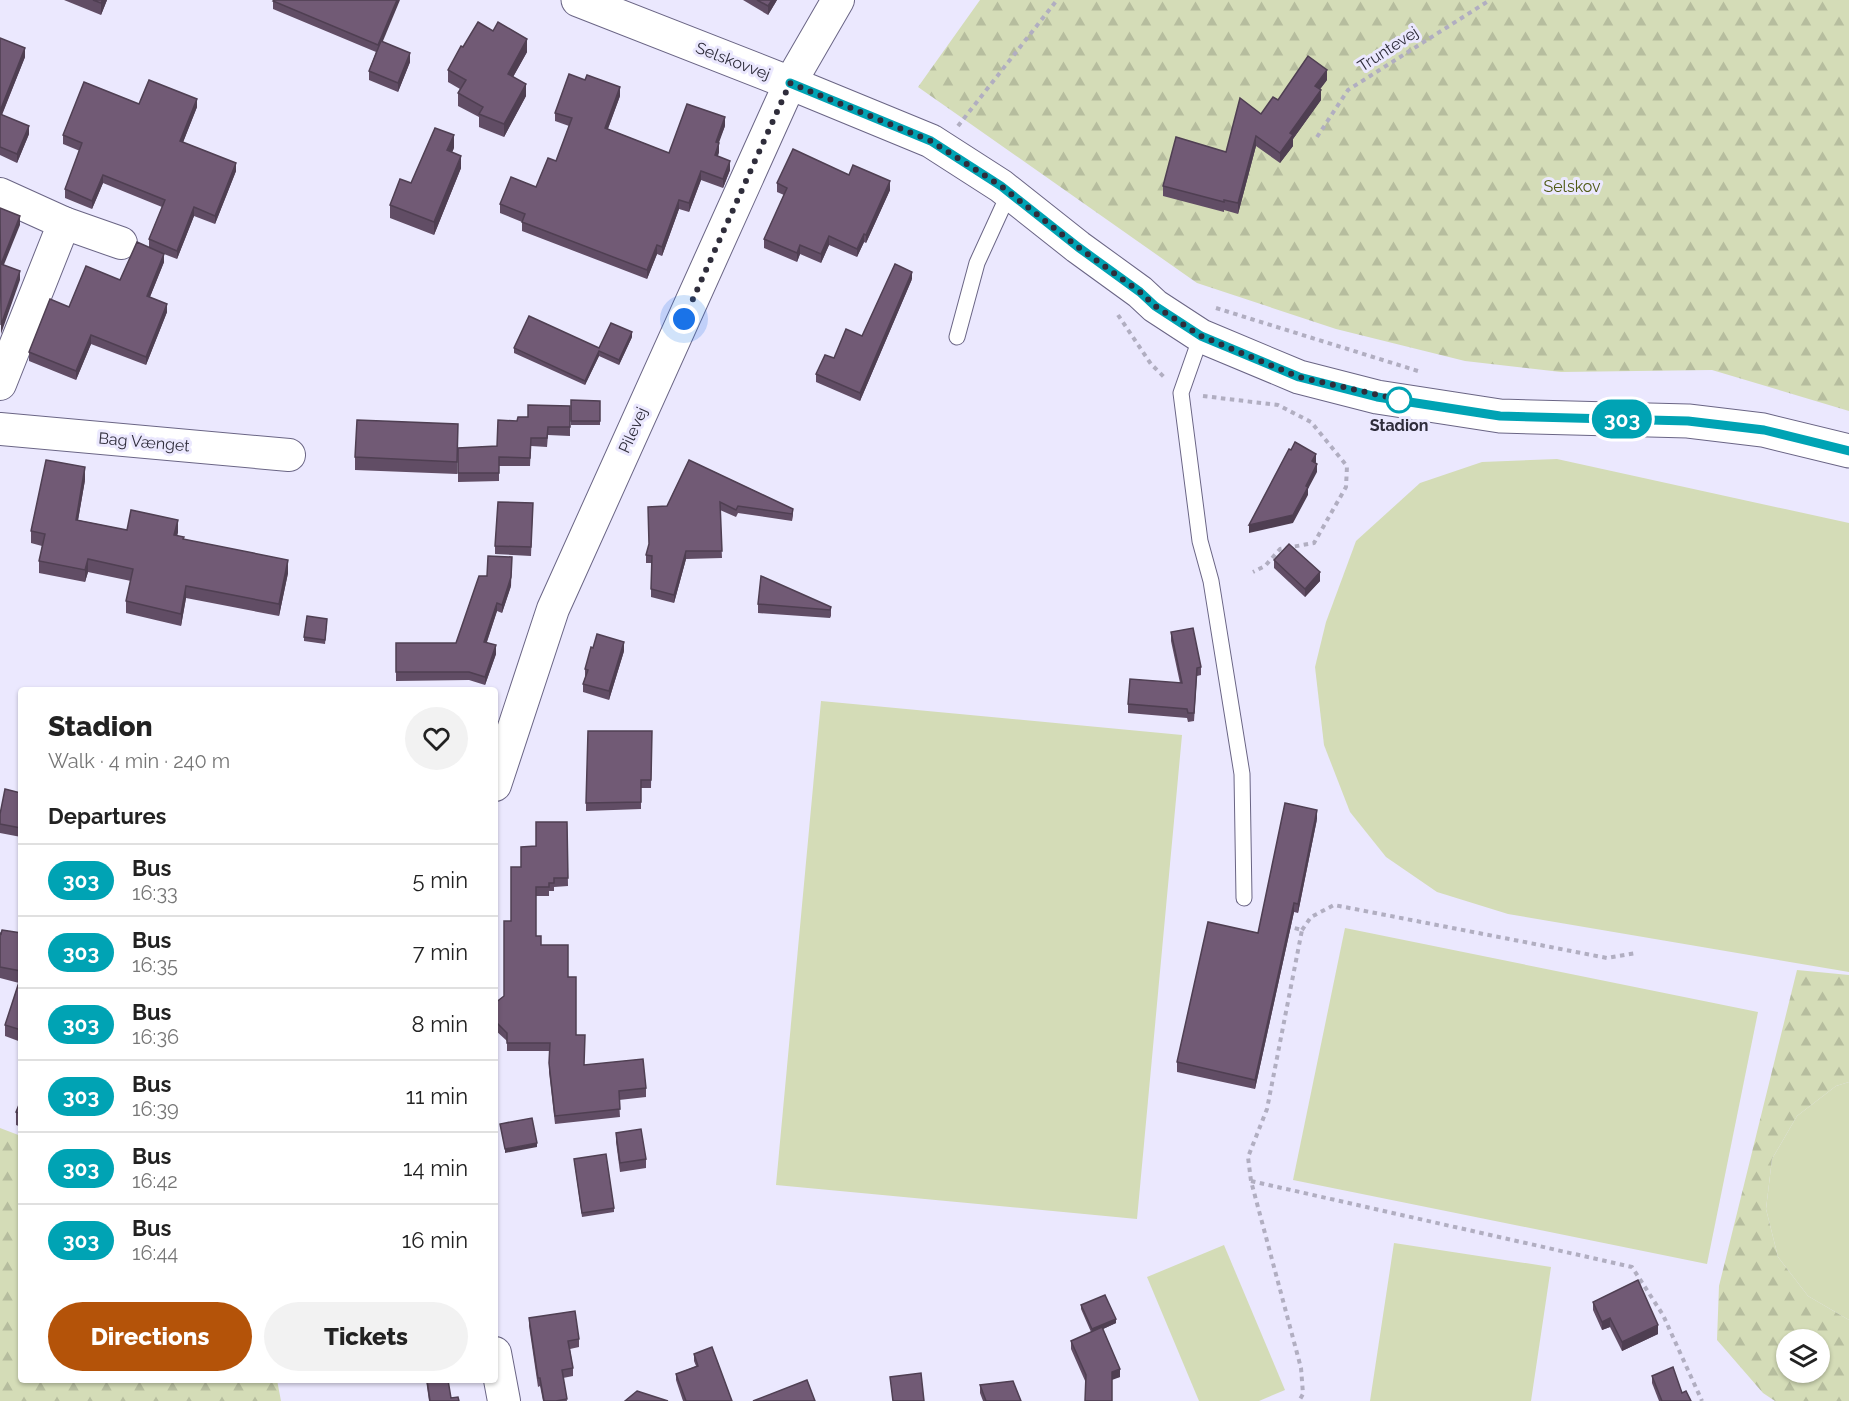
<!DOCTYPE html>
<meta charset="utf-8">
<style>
body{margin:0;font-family:Raleway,sans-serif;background:#f2f2f2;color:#222;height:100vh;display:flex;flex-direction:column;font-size:22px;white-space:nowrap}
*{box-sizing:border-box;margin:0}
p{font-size:20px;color:#767676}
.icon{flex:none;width:33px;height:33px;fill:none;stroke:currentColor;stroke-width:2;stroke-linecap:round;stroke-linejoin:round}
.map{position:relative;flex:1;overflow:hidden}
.drawer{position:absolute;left:18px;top:687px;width:480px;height:696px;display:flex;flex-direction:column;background:#fff;border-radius:6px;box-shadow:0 2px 4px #0004}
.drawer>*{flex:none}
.badge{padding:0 12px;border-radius:20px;font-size:21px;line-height:39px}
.controls{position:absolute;left:1776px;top:1329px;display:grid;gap:12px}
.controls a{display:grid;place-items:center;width:54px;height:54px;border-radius:50%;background:#fff;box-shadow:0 2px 4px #0004;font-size:30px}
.you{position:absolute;width:30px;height:30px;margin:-15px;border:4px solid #fff;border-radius:50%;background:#1a73e8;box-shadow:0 0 0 9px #1a73e833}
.map>.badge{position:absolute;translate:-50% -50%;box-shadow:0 0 0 3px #fff}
h2{padding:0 30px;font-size:22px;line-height:54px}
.round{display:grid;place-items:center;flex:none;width:63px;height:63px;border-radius:32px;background:#f2f2f2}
.head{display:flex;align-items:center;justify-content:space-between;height:102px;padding:0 30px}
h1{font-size:28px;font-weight:800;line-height:45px}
.button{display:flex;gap:12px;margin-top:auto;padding:12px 30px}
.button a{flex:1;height:69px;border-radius:36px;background:#b45309;color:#fff;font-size:24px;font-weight:800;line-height:69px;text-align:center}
.button a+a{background:#f2f2f2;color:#222}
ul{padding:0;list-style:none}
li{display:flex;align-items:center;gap:18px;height:72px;padding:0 30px;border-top:2px solid #e0e0e0}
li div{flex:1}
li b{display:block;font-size:22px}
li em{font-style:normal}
li .badge{min-width:66px;font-weight:700;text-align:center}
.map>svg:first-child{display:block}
.green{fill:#d4dcb7}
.forest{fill:url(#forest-firs);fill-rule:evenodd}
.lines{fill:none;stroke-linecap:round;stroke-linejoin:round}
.lane-casing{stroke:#6a6585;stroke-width:17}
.street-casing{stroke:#6a6585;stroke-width:34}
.secondary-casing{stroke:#6a6585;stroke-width:35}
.path{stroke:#b1aec1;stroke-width:4;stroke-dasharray:4.5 4.5;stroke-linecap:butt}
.lane{stroke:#fff;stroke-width:15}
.street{stroke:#fff;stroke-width:32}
.secondary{stroke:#fff;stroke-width:33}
.wall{fill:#614d65}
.shaded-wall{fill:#4f3f52}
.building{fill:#715a75;stroke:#4f3f52;stroke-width:1.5}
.line-casing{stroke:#fff;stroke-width:14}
.line{stroke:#00a3b4;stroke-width:9}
.walk{stroke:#2f2d3b;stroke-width:6;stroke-dasharray:0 10.8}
.stop-dot{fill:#fff;stroke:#00a3b4;stroke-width:3}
.labels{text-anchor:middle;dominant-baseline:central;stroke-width:6;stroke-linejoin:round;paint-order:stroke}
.street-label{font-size:16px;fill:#2f2d3b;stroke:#ebe8fe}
.park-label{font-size:16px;fill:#4f5914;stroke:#ebe8fe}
.stop-label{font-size:16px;font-weight:bold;fill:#2f2d3b;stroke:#ebe8fe}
</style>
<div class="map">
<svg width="1849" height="1401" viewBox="0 0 1849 1401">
<defs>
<pattern id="forest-firs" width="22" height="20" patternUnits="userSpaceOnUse" patternTransform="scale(1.5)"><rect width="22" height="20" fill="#d4dcb7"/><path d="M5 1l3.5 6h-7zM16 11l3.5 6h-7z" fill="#b6bd9e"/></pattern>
</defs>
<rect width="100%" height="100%" fill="#ebe8fe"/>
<g class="green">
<path d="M1557,459L1849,523V972L1508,914L1437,892L1386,857L1350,812L1324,745L1315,667L1326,622L1356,541L1420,483L1482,462Z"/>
<path d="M821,701L1182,735L1137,1219L776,1185Z"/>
<path d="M1345,928L1758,1012L1707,1264L1293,1180Z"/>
<path d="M1849,1082V1320L1808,1296L1778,1257L1766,1209L1772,1159L1797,1116L1836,1086Z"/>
<path d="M1394,1243L1551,1267L1531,1401H1370Z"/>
<path d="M1224,1245L1285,1390L1259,1401H1199L1147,1277Z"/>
</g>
<g class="forest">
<path d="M980,0H1849V411L1712,370L1561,372L1465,361L1336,329L1197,283L918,87Z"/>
<path d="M1797,970L1849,975V1082L1836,1086L1797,1116L1772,1159L1766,1209L1778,1257L1808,1296L1849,1320V1401H1775L1763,1393L1717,1340L1719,1286ZM1786,1340H1820V1372H1786Z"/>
<path d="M0,1128L21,1136V1380H277L281,1401H0Z"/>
</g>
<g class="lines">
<g class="lane-casing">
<g id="lane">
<path d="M1201,336L1181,393L1200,541L1211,581L1242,774L1244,898"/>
<path d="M957,337L977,263L1009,193"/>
</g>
</g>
<g class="street-casing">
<g id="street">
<path d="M0,194L64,223L0,384"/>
<path d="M64,223L121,243"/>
<path d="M0,429L289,455"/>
<path d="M495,785L553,609L790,83L838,0"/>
<path d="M495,1353L504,1401"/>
</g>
</g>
<g class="secondary-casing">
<path id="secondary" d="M578,0L790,83L931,141L1001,186L1078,247L1140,292L1155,306L1201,336L1299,377L1377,397L1500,416L1688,421L1763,430L1849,451"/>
</g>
<g class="path">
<path d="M958,126L1057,0"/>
<path d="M1317,137L1348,90L1490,0"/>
<path d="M1216,308L1418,371"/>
<path d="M1118,315L1151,364L1165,378"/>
<path d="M1203,396L1278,405L1311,422L1347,466L1346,487L1314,543L1280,549L1265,566L1253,572"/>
<path d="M1286,926L1302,930L1267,1109L1248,1157L1251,1181L1301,1368L1303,1394L1299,1401"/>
<path d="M1302,930L1311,917L1334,905L1607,958L1636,953"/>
<path d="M1251,1181L1632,1267L1663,1315L1702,1401"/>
</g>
<use href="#lane" class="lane"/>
<use href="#street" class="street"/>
<use href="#secondary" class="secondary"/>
</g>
<g class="wall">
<path d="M64,0H107L101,15Z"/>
<path d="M743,0H777L768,15Z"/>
<path d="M273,1L383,42L410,62L398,92L369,80V71L376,52L273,9Z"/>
<path d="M0,38L25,57L2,115L29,134L17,163L0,155Z"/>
<path d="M463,47L527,52L513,77L526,96L504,137L479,127V117L458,106V93L460,89L448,82V70Z"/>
<path d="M1327,80L1320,89L1321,100L1293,139V146L1280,163L1256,146L1238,214L1224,210V212L1163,196V186L1226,152L1261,114L1278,100Z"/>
<path d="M620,96L608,129L669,153L725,126L718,143L719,152L718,156L730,170L723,188L701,180L689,212L679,209L662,256L657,254L647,279L522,231V222L500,213V204L536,187L556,161L569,126L555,121V113Z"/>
<path d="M139,104L197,107L183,142L236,171L215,224L194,216L177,259L164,254V262L150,297L167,312L146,365L91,344L76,380L29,361V352L69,307L120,280L149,247V239L162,207L103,183L92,209L65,198V189L80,151L63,144V135Z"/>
<path d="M454,148L452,152L461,168L434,235L390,218V205L411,183Z"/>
<path d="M849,175L890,190L866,243L864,242L857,257L829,245L821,263L800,254L797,262L764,248V239L784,195L777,192V183Z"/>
<path d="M912,279L860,401L816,382V374L834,358L862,336Z"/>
<path d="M632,337L619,365L599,356L585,385L514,353V348H599Z"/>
<path d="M571,400L600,401V425H571Z"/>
<path d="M570,406V436L548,435L547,447L531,446L530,466H499V481L458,482V448L497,446L517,421Z"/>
<path d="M458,424L457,474L355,470V457Z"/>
<path d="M689,460L793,509V516L792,521L738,513L736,517L720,510L722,558L686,559L674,603L651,597V563H646V555L667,506Z"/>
<path d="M85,480L78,520L127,530L178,532L177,536L184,539L288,573L279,616L186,598L181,626L126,613V601L131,581L88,572L85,582L39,573V561L42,546L31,543V531Z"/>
<path d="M533,503L531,556L495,554V546Z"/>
<path d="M1274,560L1320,581L1305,597L1274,568Z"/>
<path d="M511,586L502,613L497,611L487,642L496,654L485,685L469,680L396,681V643H456Z"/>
<path d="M758,604L831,607V616L830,618L758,613Z"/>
<path d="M327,623L325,644L304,641V637Z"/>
<path d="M1171,632L1201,667V675L1197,676L1194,721L1188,722L1187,718L1128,713V704L1180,683L1171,641Z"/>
<path d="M624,651L609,700L583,692V684L585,678V669Z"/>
<path d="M652,731L651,788H641V809L586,811V803Z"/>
<path d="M21,793V837L0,833V814Z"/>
<path d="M1317,819L1298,913L1294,912L1255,1089L1177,1072V1062L1258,933Z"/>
<path d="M567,822L568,886L554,887V891H549V896H536V936L541,945L568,977L576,1035L584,1065L646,1088V1097L619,1100L620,1117L555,1124L549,1072V1051H507V1041L495,1030V1003L504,996L511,921L521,867L536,846Z"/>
<path d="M0,933H21V1042L5,1036V1025L19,983L0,978Z"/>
<path d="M21,1100V1127L16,1125V1112Z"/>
<path d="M616,1133L646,1159V1168L620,1172L616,1142Z"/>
<path d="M574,1159L614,1208V1212L582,1217Z"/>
<path d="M1593,1302L1658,1334L1622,1351L1610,1327L1602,1330L1593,1310Z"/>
<path d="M1081,1305L1116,1323L1103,1329L1120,1377L1086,1383L1071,1349V1341L1091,1332L1081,1309Z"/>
<path d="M529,1318L579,1339V1347L570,1349L573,1368V1376L563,1378L567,1401H543L540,1386L538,1387L529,1326Z"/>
<path d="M694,1354L732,1401H683L676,1380V1374L696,1366L694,1361Z"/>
<path d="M1652,1376L1682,1393L1691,1401H1659L1652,1383Z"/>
<path d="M426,1380H448L451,1398L459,1401H429Z"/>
<path d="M980,1385L1021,1401H983L980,1393Z"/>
</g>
<g class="shaded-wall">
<path d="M102,0H107L101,15V3Z"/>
<path d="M397,0H400L378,53V45Z"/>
<path d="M772,0H777L768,15V6Z"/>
<path d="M527,39V52L508,86V74Z"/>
<path d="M25,48V57L0,119V111Z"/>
<path d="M410,53V62L398,92V83Z"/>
<path d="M1327,70V80L1315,96V86Z"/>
<path d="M526,84V96L504,137V124Z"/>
<path d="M620,87V96L605,136V128Z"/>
<path d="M1321,90V100L1293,139V146L1280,163V153L1290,133Z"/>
<path d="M197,99V107L180,150V141Z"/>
<path d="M725,117V126L716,151V142Z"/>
<path d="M29,126V134L17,163V154Z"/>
<path d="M454,135V148L447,163V150Z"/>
<path d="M1256,136V146L1238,214V203Z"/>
<path d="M719,143V152L715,164V155Z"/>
<path d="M461,156V168L434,235V222Z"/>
<path d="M730,161V170L723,188V179Z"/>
<path d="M236,163V171L215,224V216Z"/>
<path d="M701,171V180L689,212V203Z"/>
<path d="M103,175V183L92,209V201Z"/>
<path d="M890,181V190L866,243V235Z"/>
<path d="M679,200V209L662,256V247Z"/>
<path d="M194,207V216L177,259V251Z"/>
<path d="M20,216V225L1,272V264Z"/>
<path d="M864,234V242L857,257V249Z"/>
<path d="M829,236V245L821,263V254Z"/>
<path d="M657,245V254L647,279V270Z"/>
<path d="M800,245V254L797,262V253Z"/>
<path d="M164,254V262L147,304V296Z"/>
<path d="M20,271V280L1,334V325Z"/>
<path d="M912,272V279L860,401V393Z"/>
<path d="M167,304V312L146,365V357Z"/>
<path d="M632,332V337L619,365V360Z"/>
<path d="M91,335V344L76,380V371Z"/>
<path d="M599,351V356L585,385V381Z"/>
<path d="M1316,454V462L1312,469V461Z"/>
<path d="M1317,464V472L1308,489V495L1293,523L1249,533V525L1306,486Z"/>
<path d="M85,467V480L76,532V520Z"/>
<path d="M178,520V532L174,547V535Z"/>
<path d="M686,551V559L674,603V595Z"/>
<path d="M512,557L511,586L502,613V605Z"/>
<path d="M88,559V572L85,582V570Z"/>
<path d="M288,560V573L279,616V604Z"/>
<path d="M1320,572V581L1305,597V589Z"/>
<path d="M186,586V598L181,626V614Z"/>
<path d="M497,603V611L484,650V642Z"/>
<path d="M624,642V651L609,700V691Z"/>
<path d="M496,645V654L485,685V677Z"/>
<path d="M1317,810V819L1298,913V904Z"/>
<path d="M1294,903V912L1255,1089V1080Z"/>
<path d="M537,1143V1147L505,1153V1149Z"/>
<path d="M1610,1318V1327L1602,1330V1322Z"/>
<path d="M1116,1319V1323L1092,1334V1329Z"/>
<path d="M1658,1325V1334L1622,1351V1342Z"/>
<path d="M1120,1369V1377L1112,1380V1372Z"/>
</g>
<g class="building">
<path d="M93,0H102L101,3Z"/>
<path d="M274,0H397L378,45L273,1Z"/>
<path d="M757,0H772L768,6Z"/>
<path d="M478,22L493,31L498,22L527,39L508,74L526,84L504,124L479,114L483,107L458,93L466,80L448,70L461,46L463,47Z"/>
<path d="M0,38L25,48L0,111Z"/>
<path d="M381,41L410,53L398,83L369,71Z"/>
<path d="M1308,56L1327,70L1315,86L1321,90L1290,133L1293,135L1280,153L1256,136L1238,203L1224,200V202L1163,186L1176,137L1226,152L1240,98L1261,114L1273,97L1278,100Z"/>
<path d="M569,74L585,80L587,75L620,87L605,128L669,153L687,104L725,117L716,142L719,143L715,155L730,161L723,179L701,171L689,203L679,200L662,247L657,245L647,270L522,222L525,214L500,204L511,177L536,187L548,158L556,161L572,118L555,113Z"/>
<path d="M149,80L197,99L180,141L236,163L215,216L194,207L177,251L149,239L165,200L103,175L92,201L65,189L82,143L63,135L84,82L139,104Z"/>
<path d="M0,114L29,126L17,154L0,147Z"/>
<path d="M435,128L454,135L447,150L461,156L434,222L390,205L400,179L411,183Z"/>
<path d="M793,149L849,175L853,165L890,181L866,235L864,234L857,249L829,236L821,254L800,245L797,253L764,239L787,188L777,183Z"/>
<path d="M0,208L20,216L1,264L20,271L1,325Z"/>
<path d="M137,242L164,254L147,296L167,304L146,357L91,335L76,371L29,352L50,299L69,307L86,266L120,280Z"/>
<path d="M895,264L912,272L860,393L816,374L825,355L834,358L846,329L862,336Z"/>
<path d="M529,316L599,348L611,323L632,332L619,360L599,351L585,381L514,348Z"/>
<path d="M571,400L600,401V421H571Z"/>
<path d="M528,405L570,406V427H548L547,438H531L530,458L499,457V473H458V448L497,446L498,420L517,421L518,417H528Z"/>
<path d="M357,420L458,424L457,462L355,457Z"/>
<path d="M1295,442L1316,454L1312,461L1317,464L1306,486L1308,487L1293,515L1249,525L1289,449L1291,450Z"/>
<path d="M46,460L85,467L76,520L127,530L131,510L178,520L174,535L184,537L183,539L288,560L279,604L186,586L181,614L126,601L133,569L88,559L85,570L39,561L45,534L31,531Z"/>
<path d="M689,460L793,509L792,514L738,506L736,510L720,502L722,551H686L674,595L651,589L652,556L646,555L649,544L648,507L667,506Z"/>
<path d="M498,502L533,503L531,547L495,546Z"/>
<path d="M1289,544L1320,572L1305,589L1274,560Z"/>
<path d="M488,556L512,557L511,577L502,605L497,603L484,642L496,645L485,677L469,672H396V643H456L479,576H487Z"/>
<path d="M761,576L831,607L830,610L758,604Z"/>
<path d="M307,616L327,619L325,640L304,637Z"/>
<path d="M1193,628L1201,667L1197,668L1194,713H1188L1187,709L1128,704L1130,679L1182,683L1171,632Z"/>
<path d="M597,634L624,642L609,691L583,684L588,670L585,669L591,647L593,648Z"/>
<path d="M588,731H652L651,780H641V802L586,803Z"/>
<path d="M5,789L21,793V828L0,824V814Z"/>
<path d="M1285,803L1317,810L1298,904L1294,903L1255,1080L1177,1062L1208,922L1258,933Z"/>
<path d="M536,822H567L568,878H554V883H549V887H536V936H541V945H568V977H576V1035H585L584,1065L643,1059L646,1088L619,1091L620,1109L555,1116L549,1063L550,1043H507V1033L495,1021V1003L504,996V921H511V867H521V847L536,846Z"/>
<path d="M2,930L21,933V971L0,967V933L1,934Z"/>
<path d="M21,976V1030L5,1025Z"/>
<path d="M21,1100V1114L16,1112Z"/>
<path d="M532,1118L537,1143L505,1149L500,1124Z"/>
<path d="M641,1129L646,1159L620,1163L616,1133Z"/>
<path d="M606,1154L614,1208L582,1213L574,1159Z"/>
<path d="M1638,1280L1658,1325L1622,1342L1610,1318L1602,1322L1593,1302Z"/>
<path d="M1105,1295L1116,1319L1092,1329L1081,1305Z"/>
<path d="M575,1311L579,1339L568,1341L573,1368L562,1370L567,1399L556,1401H544L540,1378H538L529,1318Z"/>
<path d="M1102,1327L1120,1369L1112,1372V1401H1085L1086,1375L1071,1341Z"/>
<path d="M712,1347L732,1401H686L676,1374L698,1366L694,1354Z"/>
<path d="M1673,1367L1682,1393L1686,1391L1691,1401H1662L1652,1376Z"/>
<path d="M921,1373L924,1401H893L890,1377Z"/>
<path d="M427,1380H448L451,1398L458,1397L459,1401H430Z"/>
<path d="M807,1380L815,1401H753Z"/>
<path d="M1013,1381L1021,1401H986L980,1385Z"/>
<path d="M637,1391L668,1401H625Z"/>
</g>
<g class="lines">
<g class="line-casing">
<path id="line" d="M790,83L931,141L1001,186L1078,247L1140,292L1155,306L1201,336L1299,377L1377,397L1500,416L1688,421L1764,430L1849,451"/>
</g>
<use href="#line" class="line"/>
<path class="walk" d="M684,319L790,83L931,141L1001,186L1078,247L1140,292L1155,306L1201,336L1299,377L1401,400H1399"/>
</g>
<circle class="stop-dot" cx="1399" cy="400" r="12"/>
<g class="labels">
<g class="street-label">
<text transform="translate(1388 49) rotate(-33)">Truntevej</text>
<text transform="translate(733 61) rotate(21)">Selskovvej</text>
<text transform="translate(633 430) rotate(-66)">Pilevej</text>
<text transform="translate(144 442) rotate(5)">Bag Vænget</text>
</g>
<g class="park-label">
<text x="1572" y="186">Selskov</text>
</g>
<g class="stop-label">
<text x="1399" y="425">Stadion</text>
</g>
</g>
</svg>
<div class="controls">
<a><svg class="icon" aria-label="layers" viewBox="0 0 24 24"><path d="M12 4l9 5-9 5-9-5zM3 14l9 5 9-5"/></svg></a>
</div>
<div class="you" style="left:684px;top:319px"></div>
<b class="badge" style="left:1622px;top:419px;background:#00a3b4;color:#fff">303</b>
<section class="drawer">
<div class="head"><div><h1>Stadion</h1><p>Walk · 4 min · 240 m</p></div><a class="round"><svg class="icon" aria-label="heart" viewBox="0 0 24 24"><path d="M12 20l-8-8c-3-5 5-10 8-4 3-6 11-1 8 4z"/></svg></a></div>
<h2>Departures</h2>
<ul>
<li><span class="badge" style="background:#00a3b4;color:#fff">303</span><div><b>Bus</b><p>16:33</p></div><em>5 min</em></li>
<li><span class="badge" style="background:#00a3b4;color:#fff">303</span><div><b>Bus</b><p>16:35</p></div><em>7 min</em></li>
<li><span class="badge" style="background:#00a3b4;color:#fff">303</span><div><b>Bus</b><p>16:36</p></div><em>8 min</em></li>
<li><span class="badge" style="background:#00a3b4;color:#fff">303</span><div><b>Bus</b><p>16:39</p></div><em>11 min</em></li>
<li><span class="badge" style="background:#00a3b4;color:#fff">303</span><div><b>Bus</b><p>16:42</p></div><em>14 min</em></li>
<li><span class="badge" style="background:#00a3b4;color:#fff">303</span><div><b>Bus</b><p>16:44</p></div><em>16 min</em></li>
</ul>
<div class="button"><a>Directions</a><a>Tickets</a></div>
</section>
</div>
